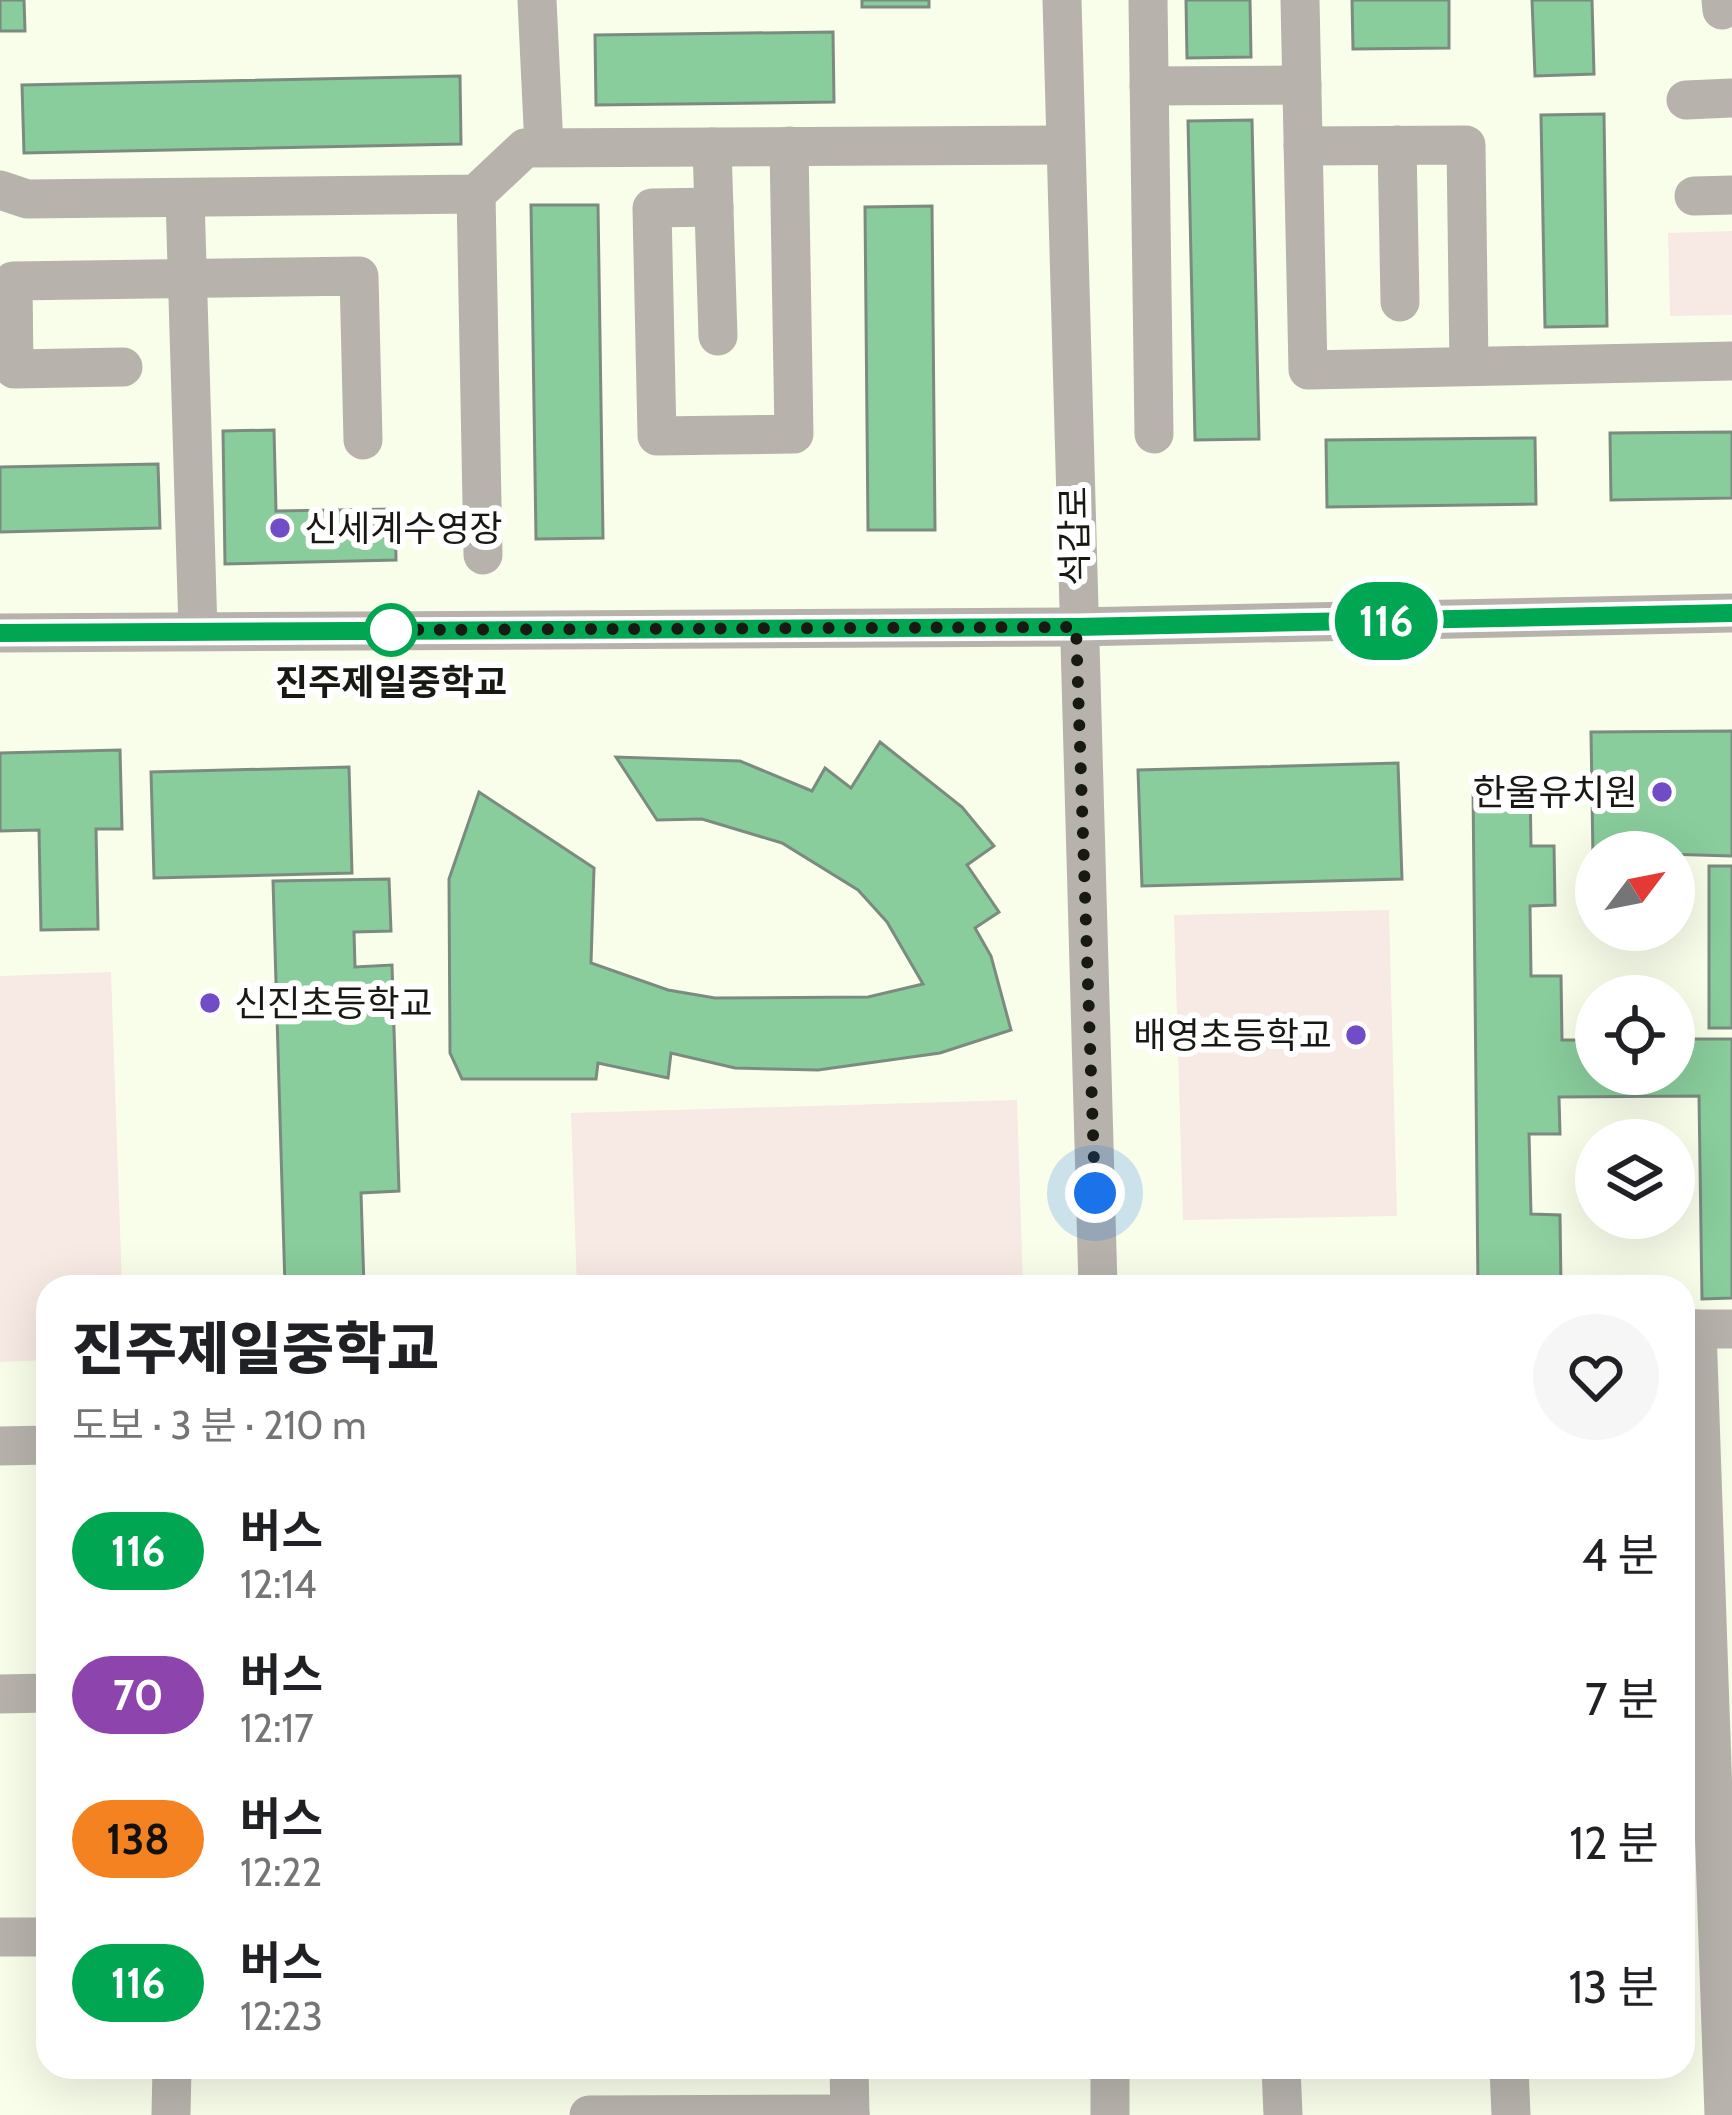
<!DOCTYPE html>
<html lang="ko">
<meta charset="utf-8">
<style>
body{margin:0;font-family:Cabin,"Noto Sans KR",sans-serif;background:#f6f6f6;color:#202124;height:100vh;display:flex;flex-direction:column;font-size:45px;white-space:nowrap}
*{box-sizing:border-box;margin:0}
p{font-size:39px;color:#757577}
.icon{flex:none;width:66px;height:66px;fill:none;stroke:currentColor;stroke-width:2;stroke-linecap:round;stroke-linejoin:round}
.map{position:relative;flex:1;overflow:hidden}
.side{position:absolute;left:36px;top:1275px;width:1659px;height:804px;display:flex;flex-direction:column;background:#fff;border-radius:36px;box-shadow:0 12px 48px #0002}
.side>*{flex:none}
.badge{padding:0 24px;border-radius:39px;font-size:42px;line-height:78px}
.needle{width:78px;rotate:58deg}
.controls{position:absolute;left:1575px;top:831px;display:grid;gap:24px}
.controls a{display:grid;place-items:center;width:120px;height:120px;border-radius:50%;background:#fff;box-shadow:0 12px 48px #0002;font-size:60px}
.you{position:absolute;width:60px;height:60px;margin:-30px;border:9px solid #fff;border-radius:50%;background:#1a73e8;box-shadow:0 0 0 18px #1a73e833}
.map>.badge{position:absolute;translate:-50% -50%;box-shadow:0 0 0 6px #fff}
.round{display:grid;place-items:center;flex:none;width:126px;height:126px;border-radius:63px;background:#f6f6f6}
.headline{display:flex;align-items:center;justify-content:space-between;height:204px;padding:0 36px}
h1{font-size:57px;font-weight:800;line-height:90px}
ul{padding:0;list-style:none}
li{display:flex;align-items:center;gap:36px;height:144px;padding:0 36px}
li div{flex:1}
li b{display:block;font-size:45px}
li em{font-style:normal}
li .badge{min-width:132px;font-weight:700;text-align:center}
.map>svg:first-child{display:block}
.green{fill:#f7e9e3}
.building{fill:#89cd9c;stroke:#7b8b7f;stroke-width:3}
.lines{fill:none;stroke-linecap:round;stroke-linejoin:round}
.minor{stroke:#b7b3ac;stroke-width:39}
.line-casing{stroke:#fff;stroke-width:27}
.line{stroke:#00a651;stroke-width:18}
.walk{stroke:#181913;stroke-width:12;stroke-dasharray:0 21.6}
.poi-dot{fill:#704dc6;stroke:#fff;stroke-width:4.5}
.stop-dot{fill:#fff;stroke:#00a651;stroke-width:6}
.labels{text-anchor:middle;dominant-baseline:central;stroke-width:12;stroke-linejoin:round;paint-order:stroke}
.poi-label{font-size:36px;fill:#181913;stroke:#fff;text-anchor:start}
.street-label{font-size:36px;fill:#181913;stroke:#fff}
.stop-label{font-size:36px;font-weight:bold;fill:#181913;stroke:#fff}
</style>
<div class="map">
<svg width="1732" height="2115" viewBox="0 0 1732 2115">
<rect width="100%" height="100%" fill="#f9feeb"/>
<g class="green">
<path d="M1732,231V315L1670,316L1668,233Z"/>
<path d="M1389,910L1397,1216L1183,1220L1174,915Z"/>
<path d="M111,972L122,1287H48V1360L0,1362V976Z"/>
<path d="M1017,1100L1023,1287H577L571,1113Z"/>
</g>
<g class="building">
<path d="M0,0H24L25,31H0Z"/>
<rect x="862" y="0" width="67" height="7"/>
<path d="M1186,0H1250L1251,57L1187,58Z"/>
<path d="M1352,0H1449V48L1353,49Z"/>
<path d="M1532,0H1592L1594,74L1535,76Z"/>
<path d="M833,32L834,102L596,105L595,35Z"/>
<path d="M460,76L461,144L24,153L22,85Z"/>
<path d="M1604,114L1607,326L1545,327L1541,115Z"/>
<path d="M1252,120L1259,439L1195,440L1188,121Z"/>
<path d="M531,205H598L603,538L536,539Z"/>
<path d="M932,206L935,530H868L865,207Z"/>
<path d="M274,430L276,511L395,509L396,560L225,564L223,431Z"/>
<path d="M1732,432V498L1611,500L1610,433Z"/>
<path d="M1535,438L1536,504L1327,507L1326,440Z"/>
<path d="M158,464L160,528L0,532V467Z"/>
<path d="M1732,731V856L1596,852L1593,858L1591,732Z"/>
<path d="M880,742L962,807L994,846L967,865L999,912L975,928L991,956L1011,1030L940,1053L818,1070L735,1068L671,1053L668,1078L598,1063L596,1079H462L450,1053L449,879L479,792L594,868L591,963L668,990L715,998L868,997L923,984L887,922L858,890L782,843L702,819L657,820L616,757L740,761L812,791L825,768L851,788Z"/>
<path d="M120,750L122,829H96L98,929L41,930L39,830L0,831V753Z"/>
<path d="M1398,763L1402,879L1142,886L1138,770Z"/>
<path d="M349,767L352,873L154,878L151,772Z"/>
<path d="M1530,786L1531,846H1554L1555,905L1530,906L1531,976H1561L1562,1040H1596V1074H1674V1039H1732V1298L1702,1299L1699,1096L1559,1097L1560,1134H1529L1531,1214L1560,1215L1561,1287H1478L1473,787Z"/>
<rect x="1709" y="866" width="23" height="162"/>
<path d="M389,879L391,931L354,932L355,967L392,965L399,1191L361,1193L364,1287H285L273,881Z"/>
</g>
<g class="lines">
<g class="minor">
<path d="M537,0L544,147"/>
<path d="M1062,0L1098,1287"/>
<path d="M1148,0L1154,434"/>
<path d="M1300,0L1308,370L1732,361"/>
<path d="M1721,0L1722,10"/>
<path d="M1149,86L1302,85"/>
<path d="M1686,100L1732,98"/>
<path d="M1397,145L1400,302"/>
<path d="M1303,146L1466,145L1469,366"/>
<path d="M712,147L718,336"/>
<path d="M0,190L27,199L476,194L525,148L1064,145"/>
<path d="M476,194L483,555"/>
<path d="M1694,196L1732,195"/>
<path d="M185,198L198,631"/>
<path d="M714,207L652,208L657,436L794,434L789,146"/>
<path d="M123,367L14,369L13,281L359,276L363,440"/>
<path d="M0,633L1077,627L1732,613"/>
<path d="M1683,1329H1732"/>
<path d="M1697,1329L1724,2115"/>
<path d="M0,1446L48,1445"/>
<path d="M0,1694L48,1693"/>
<path d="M0,1937H48"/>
<path d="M849,2067L850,2115"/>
<path d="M1281,2067L1283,2115"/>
<path d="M1509,2067L1511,2115"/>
<path d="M171,2115L172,2067"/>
<path d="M589,2115L850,2114"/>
<path d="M1110,2115V2067"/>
</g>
</g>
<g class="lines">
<g class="line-casing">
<path id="line" d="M0,633L1076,627L1732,613"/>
</g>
<use href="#line" class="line"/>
<path class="walk" d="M391,630H383L1076,627L1095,1193"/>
</g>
<g class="poi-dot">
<circle cx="280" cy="528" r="12"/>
<circle cx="1662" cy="792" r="12"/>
<circle cx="210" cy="1003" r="12"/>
<circle cx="1356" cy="1035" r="12"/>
</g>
<circle class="stop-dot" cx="391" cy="630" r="24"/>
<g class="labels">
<g class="poi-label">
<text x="304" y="528">신세계수영장</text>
<text x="1638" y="792" text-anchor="end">한울유치원</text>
<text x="234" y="1003">신진초등학교</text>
<text x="1332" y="1035" text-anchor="end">배영초등학교</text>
</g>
<g class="street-label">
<text transform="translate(1074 536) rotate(-91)">석갑로</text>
</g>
<g class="stop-label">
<text x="391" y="682">진주제일중학교</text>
</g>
</g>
</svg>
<div class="controls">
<a><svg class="needle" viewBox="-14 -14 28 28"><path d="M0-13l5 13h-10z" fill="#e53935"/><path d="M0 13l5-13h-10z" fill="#757577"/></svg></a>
<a><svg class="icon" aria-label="locate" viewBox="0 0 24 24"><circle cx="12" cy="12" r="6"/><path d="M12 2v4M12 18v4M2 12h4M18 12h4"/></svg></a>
<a><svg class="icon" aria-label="layers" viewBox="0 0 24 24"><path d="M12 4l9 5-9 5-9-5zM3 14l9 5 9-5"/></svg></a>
</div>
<div class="you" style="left:1095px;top:1193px"></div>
<b class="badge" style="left:1386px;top:621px;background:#00a651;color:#fff">116</b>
<section class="side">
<div class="headline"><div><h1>진주제일중학교</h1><p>도보 · 3 분 · 210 m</p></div><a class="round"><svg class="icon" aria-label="heart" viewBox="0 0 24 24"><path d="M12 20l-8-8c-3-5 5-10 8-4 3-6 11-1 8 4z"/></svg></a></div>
<ul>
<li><span class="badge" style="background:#00a651;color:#fff">116</span><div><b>버스</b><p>12:14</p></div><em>4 분</em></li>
<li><span class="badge" style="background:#8e44ad;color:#fff">70</span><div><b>버스</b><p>12:17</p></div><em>7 분</em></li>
<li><span class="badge" style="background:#f58220;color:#111">138</span><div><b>버스</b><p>12:22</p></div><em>12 분</em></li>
<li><span class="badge" style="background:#00a651;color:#fff">116</span><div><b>버스</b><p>12:23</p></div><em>13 분</em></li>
</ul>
</section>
</div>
